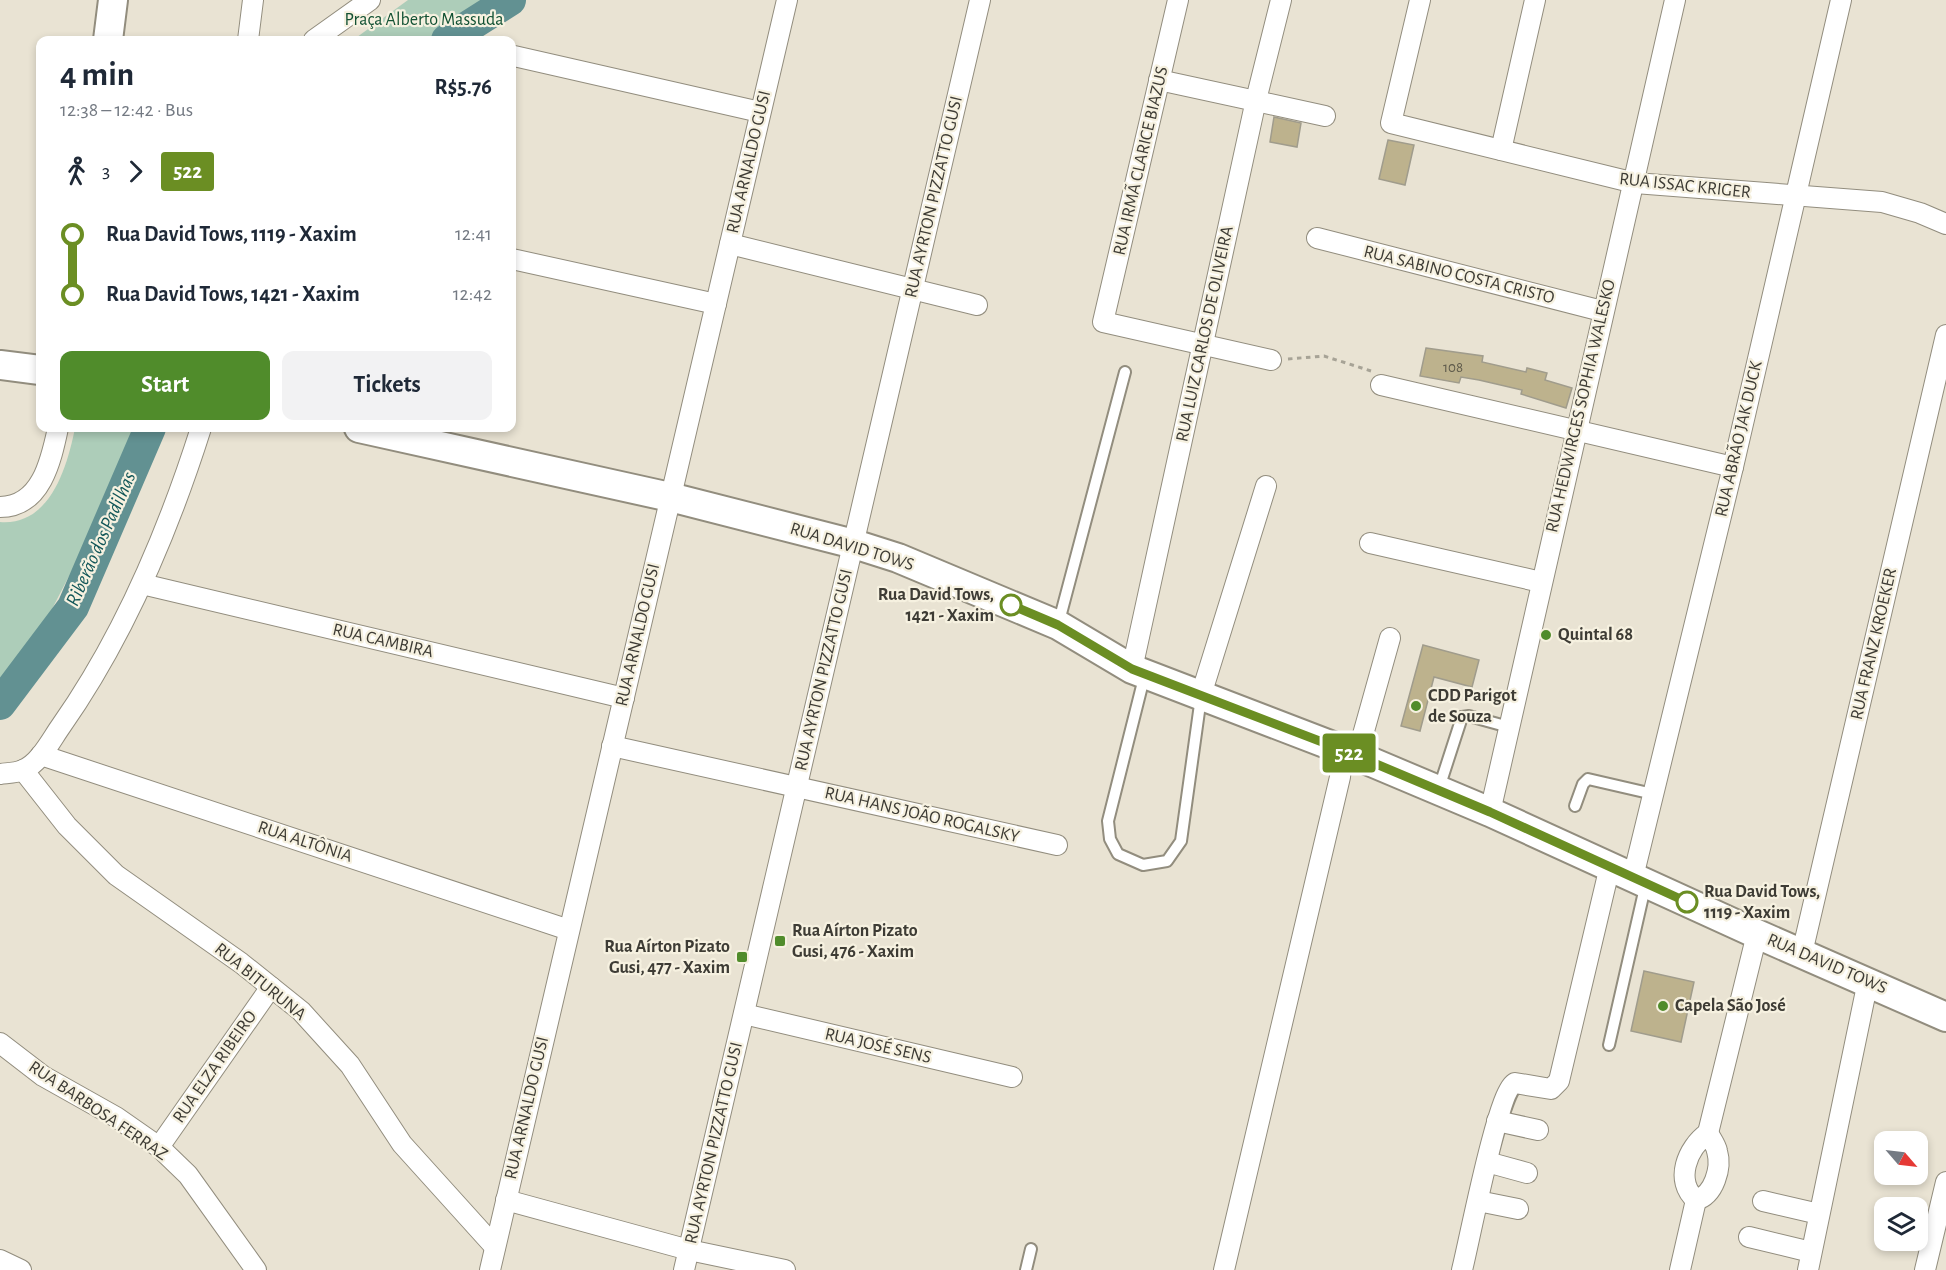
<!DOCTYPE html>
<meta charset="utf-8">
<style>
body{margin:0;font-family:"Alegreya Sans",sans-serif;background:#f2f2f3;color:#1f2937;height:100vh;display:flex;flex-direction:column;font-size:22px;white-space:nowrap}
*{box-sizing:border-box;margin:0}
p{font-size:20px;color:#747a83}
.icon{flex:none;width:33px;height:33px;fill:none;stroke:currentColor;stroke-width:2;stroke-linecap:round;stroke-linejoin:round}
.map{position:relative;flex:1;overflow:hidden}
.side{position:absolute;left:36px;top:36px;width:480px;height:396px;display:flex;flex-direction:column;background:#fff;border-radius:12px;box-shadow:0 3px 9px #0003}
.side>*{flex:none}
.badge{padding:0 12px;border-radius:4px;font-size:21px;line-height:39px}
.needle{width:39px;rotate:118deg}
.controls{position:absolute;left:1874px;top:1131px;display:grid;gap:12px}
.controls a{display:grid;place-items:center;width:54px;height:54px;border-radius:12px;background:#fff;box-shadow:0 3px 9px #0003;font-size:30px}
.map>.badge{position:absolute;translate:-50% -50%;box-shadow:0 0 0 3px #fff}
.legs{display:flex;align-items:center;gap:9px;height:66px;padding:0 24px;font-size:20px}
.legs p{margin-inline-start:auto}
.headline{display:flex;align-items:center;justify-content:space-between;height:102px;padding:0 24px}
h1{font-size:33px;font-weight:600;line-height:45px}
.cta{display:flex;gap:12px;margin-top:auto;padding:12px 24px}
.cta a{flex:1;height:69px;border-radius:12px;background:#508c2b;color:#fff;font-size:24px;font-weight:600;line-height:69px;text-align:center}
.cta a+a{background:#f2f2f3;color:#1f2937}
ul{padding:0 24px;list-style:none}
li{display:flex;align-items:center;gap:21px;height:60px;font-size:22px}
li i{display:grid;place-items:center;width:9px;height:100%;margin:0 8px;background:currentColor}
li i::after{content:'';width:15px;height:15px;margin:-8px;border:4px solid;border-radius:50%;background:#fff}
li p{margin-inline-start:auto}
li:first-child i{background:linear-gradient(#0000 50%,currentColor 0)}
li:last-child i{background:linear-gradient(currentColor 50%,#0000 0)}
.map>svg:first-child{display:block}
.green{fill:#adcdb9}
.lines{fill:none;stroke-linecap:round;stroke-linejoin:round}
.river{stroke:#629192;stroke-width:32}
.building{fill:#bdb28d;stroke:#a09c8c;stroke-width:1.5}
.lane-casing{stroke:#928d7e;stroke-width:14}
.street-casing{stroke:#928d7e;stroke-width:22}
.secondary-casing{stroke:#928d7e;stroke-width:32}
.path{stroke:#a7a396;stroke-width:3;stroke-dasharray:4.5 4.5;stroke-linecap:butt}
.lane{stroke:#fff;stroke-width:10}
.street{stroke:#fff;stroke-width:20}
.secondary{stroke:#fff;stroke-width:28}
.line-1-casing{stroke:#fff;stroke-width:14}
.line-1{stroke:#6b8e23;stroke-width:9}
.stop-1-dot{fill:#fff;stroke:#6b8e23;stroke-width:3}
.poi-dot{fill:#508c2b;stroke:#f6f1e0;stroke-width:2}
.labels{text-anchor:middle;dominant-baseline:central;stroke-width:4.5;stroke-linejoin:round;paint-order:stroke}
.number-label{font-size:15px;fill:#5e5a4b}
.park-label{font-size:18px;fill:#125133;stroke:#f6f1e0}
.street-label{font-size:18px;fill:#3e3c35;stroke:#f6f1e0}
.stop-label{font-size:18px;font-weight:bold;fill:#3e3c35;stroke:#f6f1e0;text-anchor:end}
.poi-label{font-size:18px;font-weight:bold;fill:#3e3c35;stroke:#f6f1e0;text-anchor:start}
.water-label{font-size:20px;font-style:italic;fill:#115658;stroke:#f6f1e0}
</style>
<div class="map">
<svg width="1946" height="1270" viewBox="0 0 1946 1270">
<rect width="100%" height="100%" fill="#e9e3d3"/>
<g class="green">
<path d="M408,0H500L435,40H353Z"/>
<path d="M75,428H136L134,438L83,549L37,638L0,680V522C50,526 67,468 75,428Z"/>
</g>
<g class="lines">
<g class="river">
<path d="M447,40L510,0"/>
<path d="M0,704L73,607L150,428"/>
</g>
</g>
<g class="building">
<path d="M1274,117L1301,123L1297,147L1270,142Z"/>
<path d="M1388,140L1414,145L1405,185L1379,179Z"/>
<path d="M1426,348L1483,356L1482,362L1526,372L1527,368L1547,373L1545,380L1572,388L1566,408L1521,394L1522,390L1479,380L1461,377L1459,383L1420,376Z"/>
<path d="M1423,645L1479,660L1472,687L1434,677L1420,731L1401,726Z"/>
<path d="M1644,971L1694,982L1681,1042L1631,1031Z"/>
</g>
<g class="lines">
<g class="lane-casing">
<g id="lane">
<path d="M1058,625L1125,372"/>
<path d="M1145,674L1108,821L1110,839L1118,854L1143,865L1167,861L1181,841L1201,697"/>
<path d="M1439,788L1462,717L1469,716L1509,727"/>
<path d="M1575,806L1583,784L1588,779L1653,794"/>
<path d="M1609,1045L1646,883"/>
<path d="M1026,1270L1031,1249"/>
</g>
</g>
<g class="street-casing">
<g id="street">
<path d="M1178,0L1103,322L1271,360"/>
<path d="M1420,0L1391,123L1635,183L1882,202L1920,213L1946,224"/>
<path d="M248,40L253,0"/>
<path d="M314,40L370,0"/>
<path d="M514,56L760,112"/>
<path d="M1159,80L1325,116"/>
<path d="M1501,150L1535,0"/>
<path d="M1317,238L1602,311"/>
<path d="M730,244L977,305"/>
<path d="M512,259L716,304"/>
<path d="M1381,385L1733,467"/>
<path d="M0,507C41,507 51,461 58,428"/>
<path d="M1370,543L1541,582"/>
<path d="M142,584L624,698"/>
<path d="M1132,669L1256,100L1281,0"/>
<path d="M1201,695L1266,486"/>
<path d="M612,746L1057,845"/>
<path d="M41,755L569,930"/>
<path d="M1357,756L1390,638"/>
<path d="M23,770L67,826L116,875L241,963L301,1011L350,1065L402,1144L495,1247"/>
<path d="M0,774C7,773 16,773 23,770C40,763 51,740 61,726C125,635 168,532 201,428"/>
<path d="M1490,812L1675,0"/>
<path d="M1633,877L1733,467L1841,0"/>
<path d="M1802,953L1946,335"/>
<path d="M744,1014L1012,1077"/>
<path d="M0,1043L43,1076L116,1117L159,1147L188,1175L256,1270"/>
<path d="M1497,1121L1538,1130"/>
<path d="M1708,1133L1757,934"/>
<path d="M1708,1133C1711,1139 1716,1145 1717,1151C1722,1168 1714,1195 1696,1200C1674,1181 1687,1148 1708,1133Z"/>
<path d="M159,1147L271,987"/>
<path d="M1487,1162L1527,1173"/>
<path d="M506,1200L689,1250L785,1270"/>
<path d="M1478,1201L1518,1209"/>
<path d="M1763,1201L1819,1214"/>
<path d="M1749,1237L1811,1252"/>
<path d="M0,1260L21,1270"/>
<path d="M490,1270L787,0"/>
<path d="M684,1270L980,0"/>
<path d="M1224,1270L1340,777L1343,750"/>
<path d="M1462,1270C1469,1243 1498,1090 1515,1083L1551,1089L1559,1081L1610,866"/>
<path d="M1680,1270L1696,1200"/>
<path d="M1808,1270L1868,981"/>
<path d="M1925,1270L1946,1182"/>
</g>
</g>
<g class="secondary-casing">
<g id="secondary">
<path d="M108,40L113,0"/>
<path d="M0,365L40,370"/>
<path d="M359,428L670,497L854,544L898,558L1058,625L1132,669L1343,750L1490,812L1757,934L1946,1017"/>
</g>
</g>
<path class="path" d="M1288,359L1324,356L1371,371"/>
<use href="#lane" class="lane"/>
<use href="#street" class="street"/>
<use href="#secondary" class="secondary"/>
</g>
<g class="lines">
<g class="line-1-casing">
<path id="line-1" d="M1011,605L1058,625L1132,669L1343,750L1490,812L1687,902"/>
</g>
<use href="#line-1" class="line-1"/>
</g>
<g class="stop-1-dot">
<circle cx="1011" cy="605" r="10"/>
<circle cx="1687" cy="902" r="10"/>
</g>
<g class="poi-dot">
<circle cx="1546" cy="635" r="6"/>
<circle cx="1416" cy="706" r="6"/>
<rect x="774" y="935" width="12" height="12" rx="3"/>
<rect x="736" y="951" width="12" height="12" rx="3"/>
<circle cx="1663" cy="1006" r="6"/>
</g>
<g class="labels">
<g class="number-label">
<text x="1453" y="367">108</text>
</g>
<g class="park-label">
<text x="424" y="20">Praça Alberto Massuda</text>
</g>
<g class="street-label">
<text transform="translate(1141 161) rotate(-77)">RUA IRMÃ CLARICE BIAZUS</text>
<text transform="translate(749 162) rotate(-77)">RUA ARNALDO GUSI</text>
<text transform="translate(1685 186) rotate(6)">RUA ISSAC KRIGER</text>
<text transform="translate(934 197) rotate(-77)">RUA AYRTON PIZZATTO GUSI</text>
<text transform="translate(1459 275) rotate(14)">RUA SABINO COSTA CRISTO</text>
<text transform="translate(1205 334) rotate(-78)">RUA LUIZ CARLOS DE OLIVEIRA</text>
<text transform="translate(1581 406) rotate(-77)">RUA HEDWIRGES SOPHIA WALESKO</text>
<text transform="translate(1739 439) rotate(-77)">RUA ABRÃO JAK DUCK</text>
<text transform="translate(852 547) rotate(17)">RUA DAVID TOWS</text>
<text transform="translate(638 635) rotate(-77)">RUA ARNALDO GUSI</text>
<text transform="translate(383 641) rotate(13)">RUA CAMBIRA</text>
<text transform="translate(1874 644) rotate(-77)">RUA FRANZ KROEKER</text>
<text transform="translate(824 670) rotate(-77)">RUA AYRTON PIZZATTO GUSI</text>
<text transform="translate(922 815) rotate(13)">RUA HANS JOÃO ROGALSKY</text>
<text transform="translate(305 842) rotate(18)">RUA ALTÔNIA</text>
<text transform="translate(1827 964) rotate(23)">RUA DAVID TOWS</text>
<text transform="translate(260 982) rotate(39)">RUA BITURUNA</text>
<text transform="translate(878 1046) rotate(13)">RUA JOSÉ SENS</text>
<text transform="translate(215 1067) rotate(-55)">RUA ELZA RIBEIRO</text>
<text transform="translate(527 1108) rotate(-77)">RUA ARNALDO GUSI</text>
<text transform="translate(98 1111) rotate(34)">RUA BARBOSA FERRAZ</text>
<text transform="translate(714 1143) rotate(-77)">RUA AYRTON PIZZATTO GUSI</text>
</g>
<g class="stop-label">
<text x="994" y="595">Rua David Tows,<tspan x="994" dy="21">1421 - Xaxim</tspan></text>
<text x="1704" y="892" text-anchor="start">Rua David Tows,<tspan x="1704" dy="21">1119 - Xaxim</tspan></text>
</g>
<g class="poi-label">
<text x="1558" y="635">Quintal 68</text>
<text x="1428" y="696">CDD Parigot<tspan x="1428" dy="21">de Souza</tspan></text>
<text x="792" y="931">Rua Aírton Pizato<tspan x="792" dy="21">Gusi, 476 - Xaxim</tspan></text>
<text x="730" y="947" text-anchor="end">Rua Aírton Pizato<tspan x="730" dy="21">Gusi, 477 - Xaxim</tspan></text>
<text x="1675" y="1006">Capela São José</text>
</g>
<g class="water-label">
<text transform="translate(101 539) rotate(-66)">Riberão dos Padilhas</text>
</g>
</g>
</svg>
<div class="controls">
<a><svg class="needle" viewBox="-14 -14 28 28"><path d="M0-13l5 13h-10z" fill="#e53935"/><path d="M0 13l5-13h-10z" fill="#747a83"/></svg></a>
<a><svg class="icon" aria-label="layers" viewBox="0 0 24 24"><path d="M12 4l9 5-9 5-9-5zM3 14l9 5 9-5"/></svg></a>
</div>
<b class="badge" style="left:1349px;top:753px;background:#6b8e23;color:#fff">522</b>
<section class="side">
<div class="headline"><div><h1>4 min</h1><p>12:38 – 12:42 · Bus</p></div><b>R$5.76</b></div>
<div class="legs"><svg class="icon" aria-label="walk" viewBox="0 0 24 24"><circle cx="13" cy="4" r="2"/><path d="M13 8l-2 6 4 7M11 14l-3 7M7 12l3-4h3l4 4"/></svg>3<svg class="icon" aria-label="forward" viewBox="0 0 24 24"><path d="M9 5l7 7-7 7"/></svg><b class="badge" style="background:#6b8e23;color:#fff">522</b></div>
<ul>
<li><i style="color:#6b8e23"></i><b>Rua David Tows, 1119 - Xaxim</b><p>12:41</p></li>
<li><i style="color:#6b8e23"></i><b>Rua David Tows, 1421 - Xaxim</b><p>12:42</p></li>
</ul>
<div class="cta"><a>Start</a><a>Tickets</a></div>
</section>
</div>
